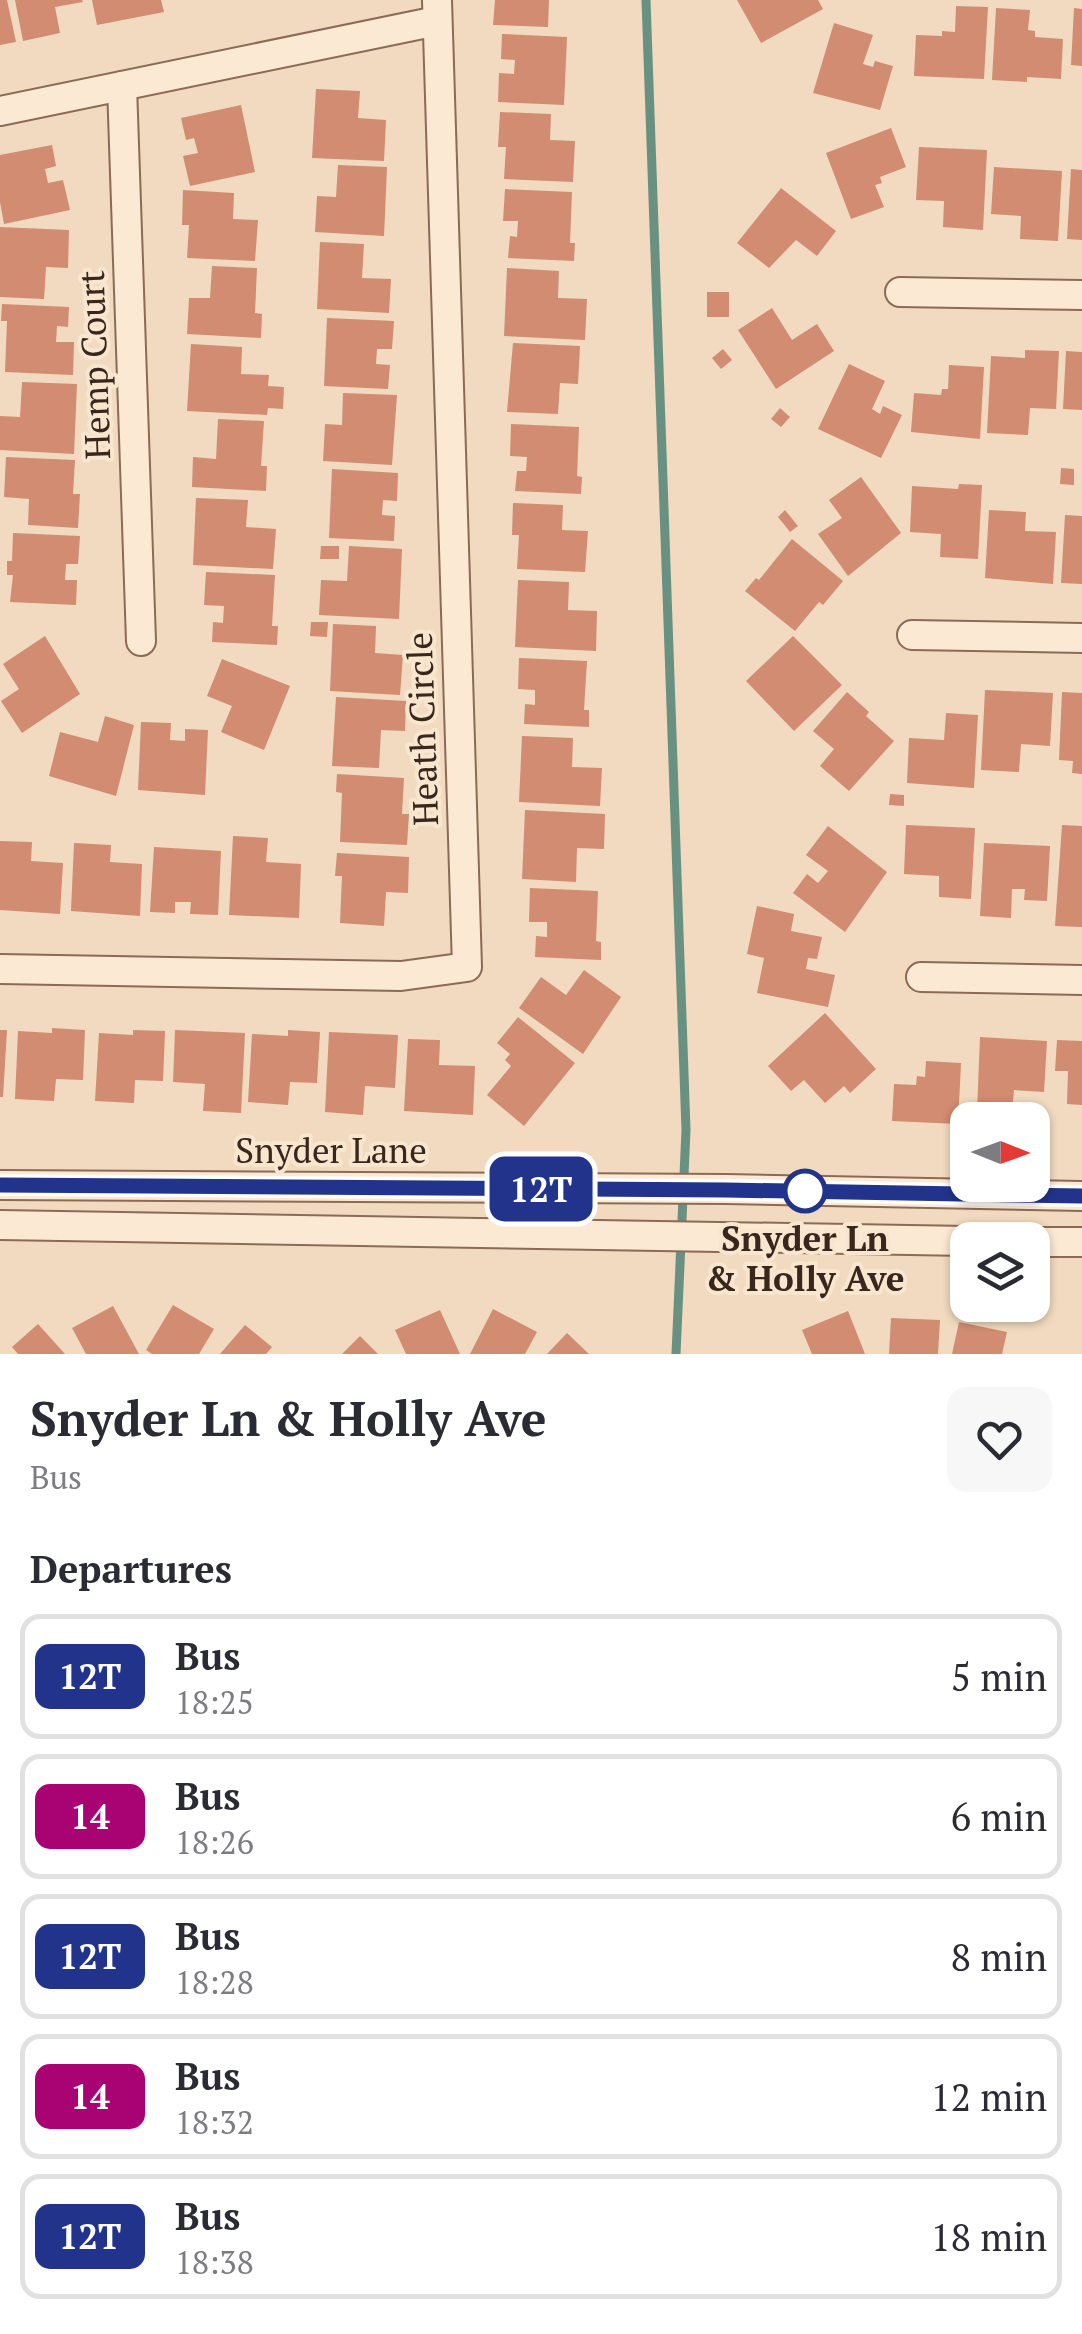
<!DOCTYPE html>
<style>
body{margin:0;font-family:"PT Serif",serif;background:#f7f7f7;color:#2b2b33;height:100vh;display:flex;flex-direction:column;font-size:38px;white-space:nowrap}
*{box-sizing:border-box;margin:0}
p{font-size:32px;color:#7c7c81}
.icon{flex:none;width:55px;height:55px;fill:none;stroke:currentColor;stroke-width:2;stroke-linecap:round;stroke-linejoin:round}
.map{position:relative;height:1354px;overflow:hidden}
.drawer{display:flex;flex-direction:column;background:#fff;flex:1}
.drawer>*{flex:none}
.badge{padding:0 20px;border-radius:15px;font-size:35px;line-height:65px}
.needle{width:65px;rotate:91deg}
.fabs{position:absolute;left:950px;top:1102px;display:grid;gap:20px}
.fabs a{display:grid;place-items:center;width:100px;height:100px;border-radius:20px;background:#fff;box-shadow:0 2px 8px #0004;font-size:50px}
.map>.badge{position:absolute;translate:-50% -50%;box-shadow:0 0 0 5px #fff}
h2{padding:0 30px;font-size:38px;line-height:90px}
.round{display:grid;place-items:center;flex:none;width:105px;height:105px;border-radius:20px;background:#f7f7f7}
.head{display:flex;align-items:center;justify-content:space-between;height:170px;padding:0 30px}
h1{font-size:48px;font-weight:700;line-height:75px}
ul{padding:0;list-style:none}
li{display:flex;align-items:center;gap:30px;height:125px;margin:0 20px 15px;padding:0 10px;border:5px solid #e1e1e2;border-radius:20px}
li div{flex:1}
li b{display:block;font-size:38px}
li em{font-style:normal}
li .badge{min-width:110px;font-weight:700;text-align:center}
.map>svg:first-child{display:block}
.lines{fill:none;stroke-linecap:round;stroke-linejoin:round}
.stream{stroke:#699181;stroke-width:9}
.building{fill:#d18c72}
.minor-casing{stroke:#8b6a56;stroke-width:32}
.minor{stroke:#fbe9d3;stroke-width:28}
.line-casing{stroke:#fff;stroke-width:22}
.line{stroke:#21338b;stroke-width:15}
.stop-dot{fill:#fff;stroke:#21338b;stroke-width:5}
.labels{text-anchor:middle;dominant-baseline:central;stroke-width:8;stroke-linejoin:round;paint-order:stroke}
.street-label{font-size:35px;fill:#39261c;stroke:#f8e6cf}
.stop-label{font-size:35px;font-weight:bold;fill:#39261c;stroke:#f8e6cf}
</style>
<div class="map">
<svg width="1082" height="1354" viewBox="0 0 1082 1354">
<rect width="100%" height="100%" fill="#f1dabf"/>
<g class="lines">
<path class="stream" d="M646,0L686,1130L676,1354"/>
</g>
<g class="building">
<path d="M0,0H7L16,42L0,45Z"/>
<path d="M15,0H82L83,2L55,7L60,33L23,41Z"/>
<path d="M92,0H161L164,12L97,25Z"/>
<path d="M495,0H549L548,27L493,25Z"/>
<path d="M737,0H818L823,9L761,43Z"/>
<path d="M956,6L988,7L984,79L914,76L916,35L942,36V31L955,32Z"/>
<path d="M996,8L1030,10L1028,30L1035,31V37L1063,39L1061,79L1027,77V82L992,80Z"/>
<path d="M1074,8L1082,9V66L1071,65Z"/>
<path d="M834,23L873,35L863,64L873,67L875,61L893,66L880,110L813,93Z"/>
<path d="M502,34L567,37L564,105L498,102L499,73L514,74L515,60L501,59Z"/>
<path d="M316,89L360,91L358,118L386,120L384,161L312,158Z"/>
<path d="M241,105L255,172L190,186L183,156L198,153L194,138L186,140L181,118Z"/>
<path d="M500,112L551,114L550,140L575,141L573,182L504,179L506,147H498Z"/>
<path d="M891,128L906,167L880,177L882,183L875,185L884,207L851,219L826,153Z"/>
<path d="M52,145L56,166L45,169L48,183L63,180L70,210L4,224L0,202V155Z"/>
<path d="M919,147L987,150L983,230L943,227L944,201L916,200Z"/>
<path d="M338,165L387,167L384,236L315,232L317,196L336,197Z"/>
<path d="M994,167L1062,171L1058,241L1020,239L1021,216L991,214Z"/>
<path d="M1071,169L1082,170V240L1067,239Z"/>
<path d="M781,188L836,231L817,256L796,240L769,268L737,243Z"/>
<path d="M505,189L572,192L570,243H575L574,261L508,258L510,236L517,237L518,221H503Z"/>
<path d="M183,190L234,193L233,219L258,220L255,261L187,258L189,225H182Z"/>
<path d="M0,227L69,230L68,268L46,267L44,299L0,297Z"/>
<path d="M320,242L364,244L362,278L391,279L389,313L317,309Z"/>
<path d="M212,266L257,268L255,313L262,314L261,338L187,334L189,298H210Z"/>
<path d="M507,268L559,271L558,298L587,299L585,340L504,336Z"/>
<rect x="707" y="292" width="22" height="25"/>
<path d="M2,304L69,307L68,327L57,326L56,342H74L73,375L5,372L7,321H1Z"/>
<path d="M772,308L792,340L817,324L834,351L776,389L738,330Z"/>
<path d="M327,318L394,321L392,349H377L376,364L390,365L388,389L324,386Z"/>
<path d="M513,343L580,346L578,384L560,383L558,414L507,412Z"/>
<path d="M191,344L242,347L241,374L269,375L268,386L284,387L283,409L268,408L267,415L187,411Z"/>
<path d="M723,349L732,360L721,369L712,358Z"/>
<path d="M1025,350L1059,351L1056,409L1030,408L1028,435L987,433L991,356L1025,358Z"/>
<path d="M1066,351L1082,352V410L1063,409Z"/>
<path d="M849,364L885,381L872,409L880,414L883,406L902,415L881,458L818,429Z"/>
<path d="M949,365L984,367L980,439L911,432L914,393L941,395L942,389H948Z"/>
<path d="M22,382L77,384L74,454L0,450V416L20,417Z"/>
<path d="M343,393L397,395L392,465L323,461L325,424L342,425Z"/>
<path d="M780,408L790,417L781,427L771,419Z"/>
<path d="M218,419L264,421L261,466H267L266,491L192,487L193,457L216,459Z"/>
<path d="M511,424L579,427L577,476L582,477L581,494L515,491L517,471H526L527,457L510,456Z"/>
<path d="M6,457L75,460L73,494H80L78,528L28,525L29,499L4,497Z"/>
<path d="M1061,468L1074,469V485L1060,484Z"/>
<path d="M332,469L398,473L397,501L383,500L382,515L395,516L394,541L329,538Z"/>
<path d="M861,477L901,533L848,576L818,534L842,518L829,500Z"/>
<path d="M959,484L982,485L978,559L940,557L941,534L910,532L912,486L958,489Z"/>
<path d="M196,498L248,500L246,527L276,529L273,569L193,565Z"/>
<path d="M513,503L563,505L562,530L588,531L585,572L517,569L519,535H512Z"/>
<path d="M785,510L798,526L790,532L778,517Z"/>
<path d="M989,510L1026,512L1025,531L1056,532L1053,584L985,578Z"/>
<path d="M1065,515L1082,516V584L1061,583Z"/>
<path d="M13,533L80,536L78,564H66L65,580H77L76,605L10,602L13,575H7V561H12Z"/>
<path d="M792,539L843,581L823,605L819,602L795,631L745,591L756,578L759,580Z"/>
<path d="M321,546H339V559H320Z"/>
<path d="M349,546L402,549L399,619L319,615L321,580L347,581Z"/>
<path d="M206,572L275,575L272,626H278L277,645L212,642L213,622L223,623L224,606L204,605Z"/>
<path d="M518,580L569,582L568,610L597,611L596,651L515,647Z"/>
<path d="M311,622H328L327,637L310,636Z"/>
<path d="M333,624L376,626L375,653L403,655L400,695L330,691Z"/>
<path d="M45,636L80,694L22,733L1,701L19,689L3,664Z"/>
<path d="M793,636L842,685L794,731L746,681Z"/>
<path d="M519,658L587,661L584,710H589V727L524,724L525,704L535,705V690L518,689Z"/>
<path d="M222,659L290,686L264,750L221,732L232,706L207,696Z"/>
<path d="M985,690L1053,693L1050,746L1021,744L1019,772L981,770Z"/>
<path d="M847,692L869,712L866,716L894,741L849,791L820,766L834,749L813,731Z"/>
<path d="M1062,692L1082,693V774L1072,773L1073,761L1059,760Z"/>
<path d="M336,697L406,701L405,731L381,730L379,768L332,766Z"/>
<path d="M946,713L978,715L974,788L907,783L909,738L944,740Z"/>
<path d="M105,716L134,725L116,796L49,776L60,732L98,742Z"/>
<path d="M141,722L171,723L170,740L185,741V729L208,730L205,795L138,790Z"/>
<path d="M522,736L573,738L572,767L602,768L600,806L519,802Z"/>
<path d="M337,774L404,778L402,814H409L407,845L340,842L342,793L336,792Z"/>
<path d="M890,794L904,795V806L889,805Z"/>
<path d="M525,810L605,814L604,849L577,848L576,882L522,879Z"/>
<path d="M906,825L975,828L971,899L939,897V876L904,874Z"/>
<path d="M1062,825L1082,826V927L1055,926Z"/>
<path d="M828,826L887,872L845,932L793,893L807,874L818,883L828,871L806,855Z"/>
<path d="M233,836L268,838L266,862L301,864L299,918L229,915Z"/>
<path d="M0,841L32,842L31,861L63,863L60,914L0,910Z"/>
<path d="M74,843L111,845L110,862L142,864L140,916L71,911Z"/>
<path d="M984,843L1050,846L1047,901L1024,900L1025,889H1012L1011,918L980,916Z"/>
<path d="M154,847L221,851L218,915L190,914L191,902H175V913L150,912Z"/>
<path d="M337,853L409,857L408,893L386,892L384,926L340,923L342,876H335Z"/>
<path d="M530,888L598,891L596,941L601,942V960L535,957L536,936L547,937V922H529Z"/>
<path d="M757,906L794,914L791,931L822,937L817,959L808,958L806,969L835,975L828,1007L757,993L764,958L747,954Z"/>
<path d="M584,970L621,997L583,1054L519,1008L541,977L566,995Z"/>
<path d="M825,1013L876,1069L850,1093L844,1086L825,1103L804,1080L791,1091L768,1066Z"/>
<path d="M518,1017L575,1063L524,1126L487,1095L511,1066L505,1060L510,1054L497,1043Z"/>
<path d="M52,1028L85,1030L83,1080L56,1079L54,1101L15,1099L18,1031L52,1033Z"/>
<path d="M0,1030H7L3,1097H0Z"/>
<path d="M133,1030L165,1031L163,1081L135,1080L134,1103L95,1101L99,1033L133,1035Z"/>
<path d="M175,1030L245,1033L241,1113L203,1111L205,1084L173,1082Z"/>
<path d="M288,1030L320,1032L317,1083L290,1082L288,1105L248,1102L252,1034L288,1036Z"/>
<path d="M329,1032L398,1035L395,1088L365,1086L363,1115L325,1112Z"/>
<path d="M980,1037L1047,1041L1044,1092L1014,1090L1012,1113L977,1111Z"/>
<path d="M408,1039L440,1040L439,1065L475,1066L473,1115L404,1111Z"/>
<path d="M1057,1040L1082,1041V1105L1067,1104L1068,1071H1055Z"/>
<path d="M926,1061L961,1063L958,1124L892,1121L894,1084L916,1085L917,1076L925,1077Z"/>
<path d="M173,1305L214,1329L199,1354H152L146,1350Z"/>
<path d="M113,1306L139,1354H86L72,1328Z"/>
<path d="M493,1309L537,1332L525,1354H470Z"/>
<path d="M440,1310L460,1354H406L395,1330Z"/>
<path d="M848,1311L865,1354H812L802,1330Z"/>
<path d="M891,1318L940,1320L938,1354H889Z"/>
<path d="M959,1322L1007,1332L1002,1354H952Z"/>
<path d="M38,1324L65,1354H18L12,1347Z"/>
<path d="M245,1325L272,1347L266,1354H220Z"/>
<path d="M567,1333L589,1354H547Z"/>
<path d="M360,1336L378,1354H342Z"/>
</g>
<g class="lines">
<g class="minor-casing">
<g id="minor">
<path d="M122,86L141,641"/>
<path d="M0,111L437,21"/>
<path d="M900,292L1082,295"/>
<path d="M912,635L1082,638"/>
<path d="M0,969L401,976L467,967L437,0"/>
<path d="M921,977L1082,980"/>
<path d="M0,1185L726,1189L1082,1196"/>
<path d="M0,1225L968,1241"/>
<path d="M1032,1242H1082"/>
</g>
</g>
<use href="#minor" class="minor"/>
</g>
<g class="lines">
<g class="line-casing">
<path id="line" d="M0,1185L726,1190L1082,1196"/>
</g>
<use href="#line" class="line"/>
</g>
<circle class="stop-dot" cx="805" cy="1191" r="20"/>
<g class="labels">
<g class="street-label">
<text transform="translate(94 365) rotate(-92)">Hemp Court</text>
<text transform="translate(422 729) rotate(-92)">Heath Circle</text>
<text x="331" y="1150">Snyder Lane</text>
</g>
<g class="stop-label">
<text x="805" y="1238">Snyder Ln<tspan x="805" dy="40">&amp; Holly Ave</tspan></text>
</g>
</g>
</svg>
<div class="fabs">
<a><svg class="needle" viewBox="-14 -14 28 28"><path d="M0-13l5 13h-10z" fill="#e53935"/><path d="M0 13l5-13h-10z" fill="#7c7c81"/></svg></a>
<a><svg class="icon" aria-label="layers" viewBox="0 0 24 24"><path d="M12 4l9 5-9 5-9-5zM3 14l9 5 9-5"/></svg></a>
</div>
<b class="badge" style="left:541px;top:1189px;background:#21338b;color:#fff">12T</b>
</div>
<section class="drawer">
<div class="head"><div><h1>Snyder Ln &amp; Holly Ave</h1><p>Bus</p></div><a class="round"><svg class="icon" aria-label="heart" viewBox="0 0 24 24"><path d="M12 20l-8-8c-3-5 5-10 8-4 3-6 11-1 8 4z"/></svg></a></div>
<h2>Departures</h2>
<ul>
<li><span class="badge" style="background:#21338b;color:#fff">12T</span><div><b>Bus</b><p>18:25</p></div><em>5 min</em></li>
<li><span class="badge" style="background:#a90272;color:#fff">14</span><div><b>Bus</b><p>18:26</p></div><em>6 min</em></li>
<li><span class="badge" style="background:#21338b;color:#fff">12T</span><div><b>Bus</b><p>18:28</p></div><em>8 min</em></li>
<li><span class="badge" style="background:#a90272;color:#fff">14</span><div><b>Bus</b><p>18:32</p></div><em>12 min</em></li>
<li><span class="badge" style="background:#21338b;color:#fff">12T</span><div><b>Bus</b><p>18:38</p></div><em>18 min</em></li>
</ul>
</section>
